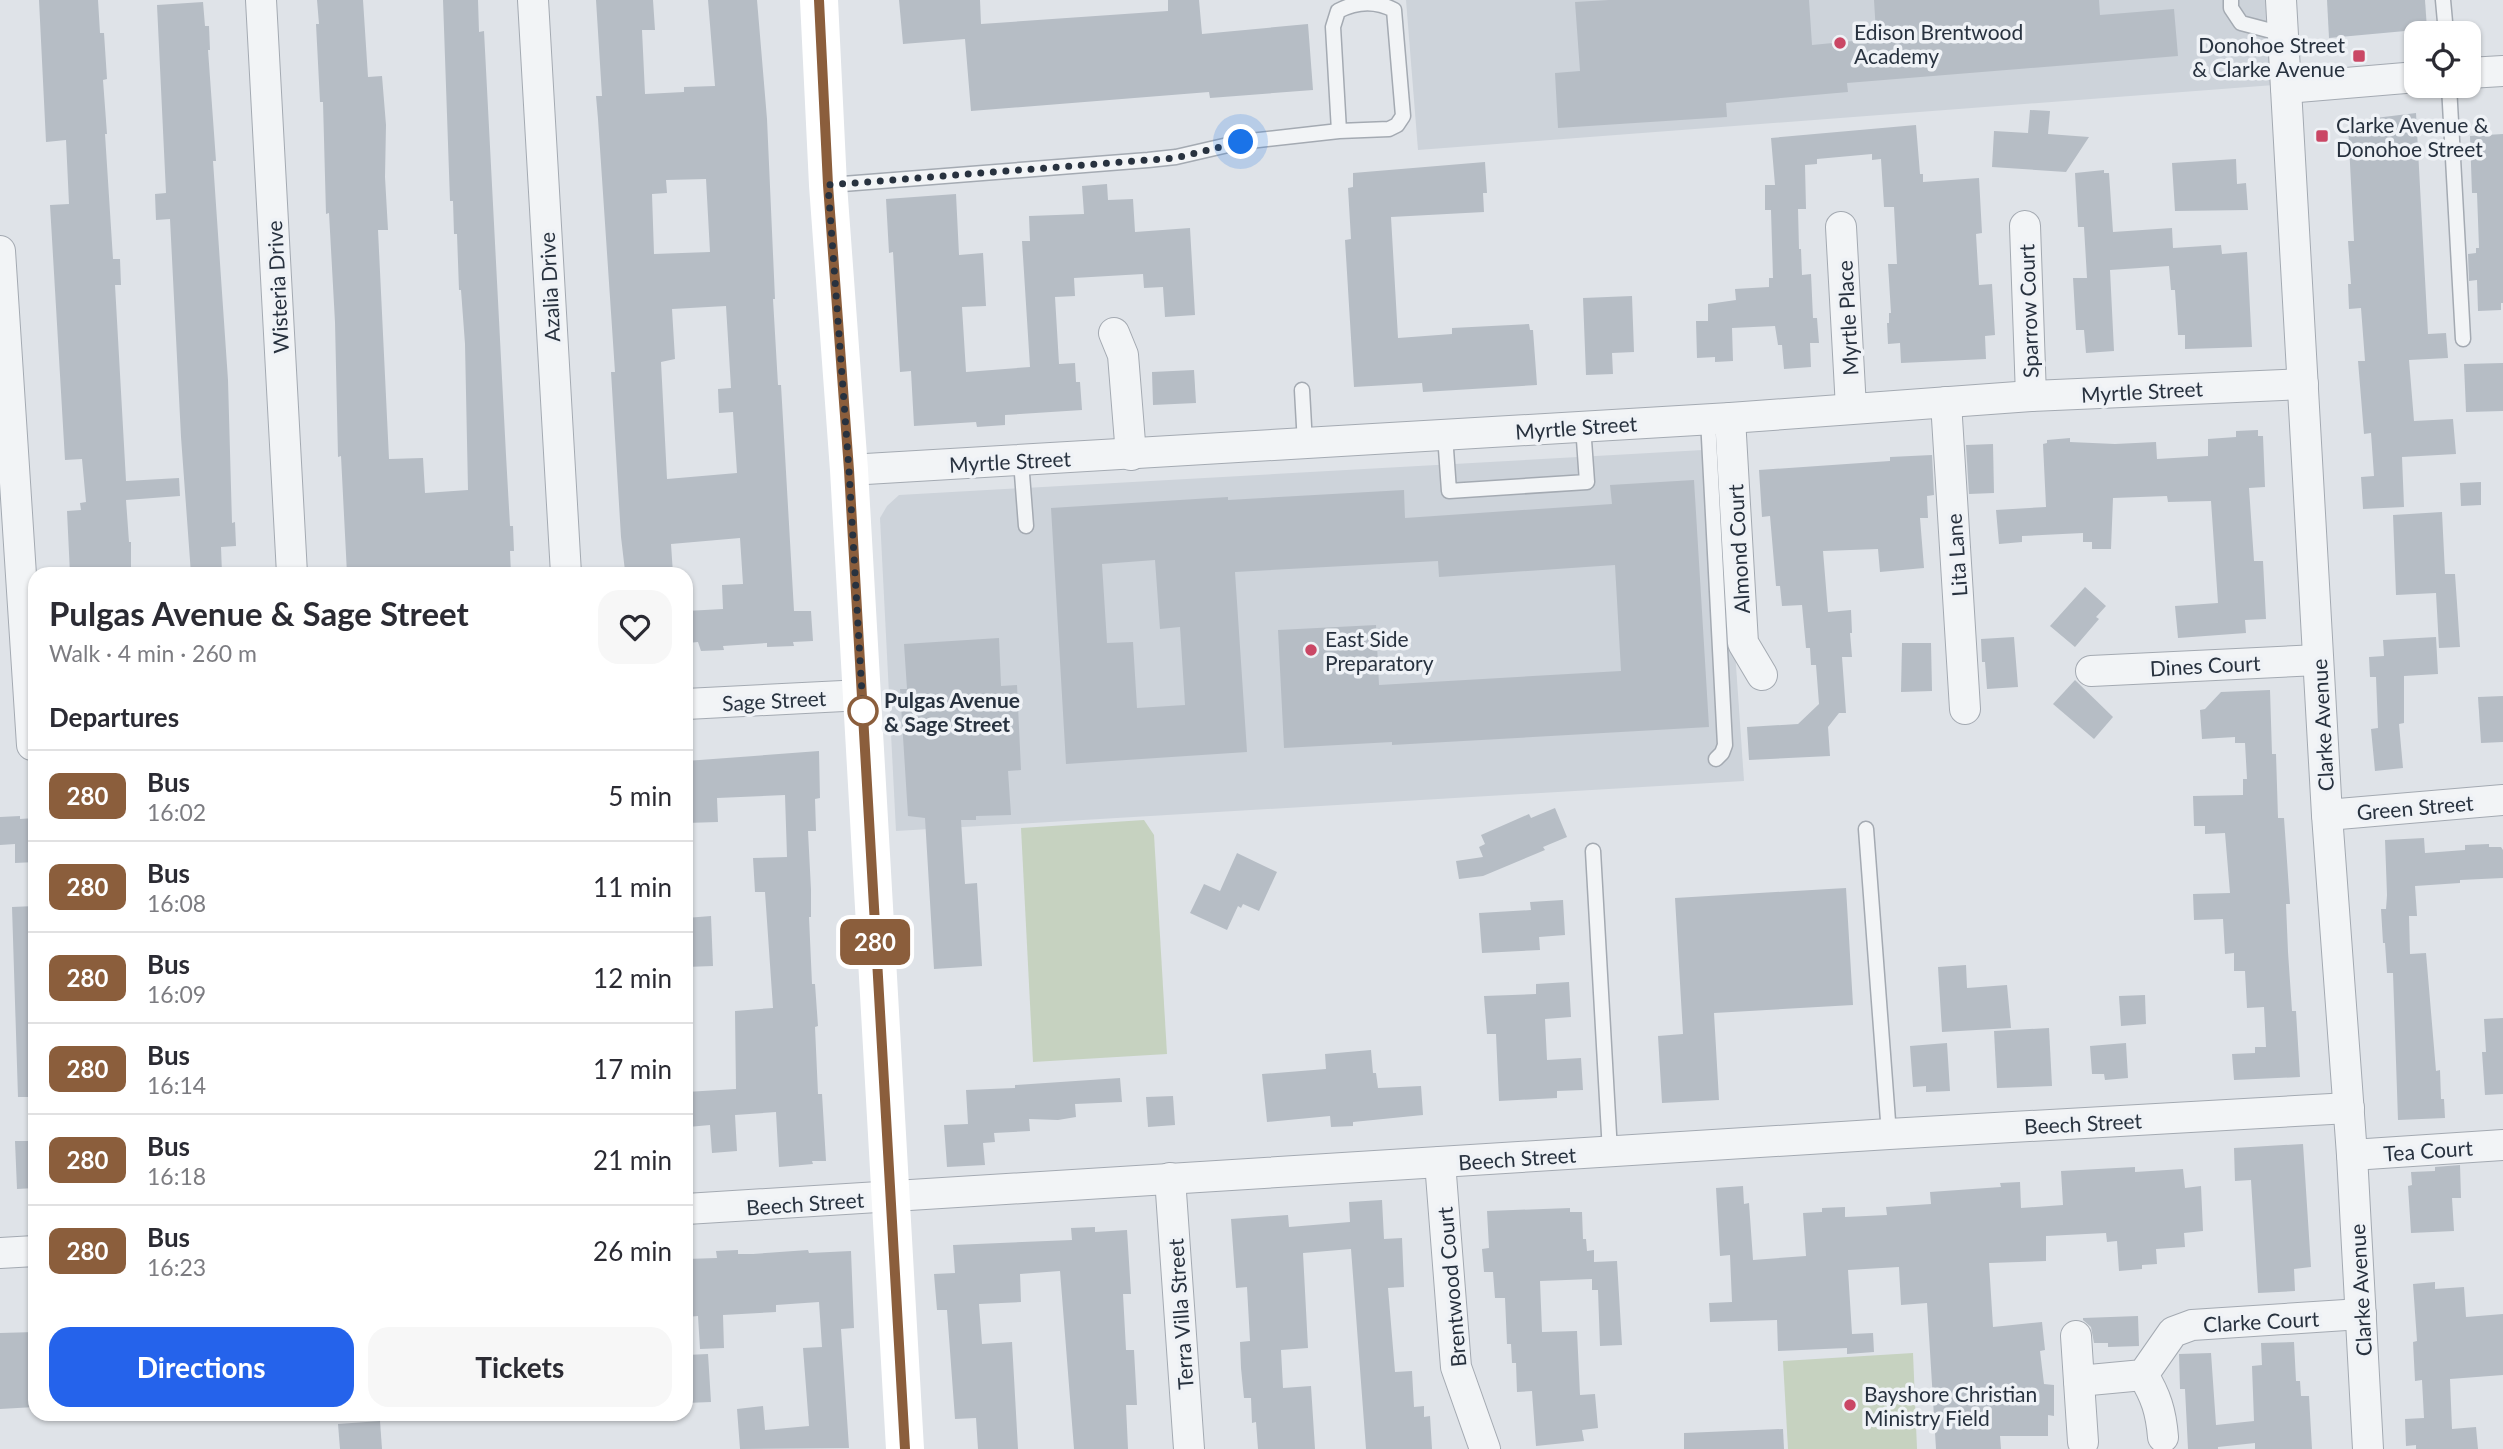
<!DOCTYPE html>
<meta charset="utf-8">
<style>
body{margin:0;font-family:Lato,sans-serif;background:#f7f7f7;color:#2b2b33;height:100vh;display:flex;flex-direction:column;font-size:26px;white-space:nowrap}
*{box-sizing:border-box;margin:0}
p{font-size:23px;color:#7c7c81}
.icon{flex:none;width:38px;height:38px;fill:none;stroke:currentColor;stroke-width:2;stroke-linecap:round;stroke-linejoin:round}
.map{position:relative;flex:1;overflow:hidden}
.drawer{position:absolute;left:28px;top:567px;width:665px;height:854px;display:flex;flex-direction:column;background:#fff;border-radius:21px;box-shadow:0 2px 5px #0004}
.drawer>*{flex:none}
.badge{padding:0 14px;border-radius:10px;font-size:24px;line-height:46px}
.tools{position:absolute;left:2404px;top:21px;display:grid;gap:14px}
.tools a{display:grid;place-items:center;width:77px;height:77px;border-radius:14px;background:#fff;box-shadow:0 2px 5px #0004;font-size:35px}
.you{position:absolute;width:35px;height:35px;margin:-18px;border:5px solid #fff;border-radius:50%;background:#1a73e8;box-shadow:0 0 0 10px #1a73e833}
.map>.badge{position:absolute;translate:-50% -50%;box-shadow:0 0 0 4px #fff}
h2{padding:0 21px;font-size:26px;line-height:63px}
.round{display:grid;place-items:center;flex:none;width:74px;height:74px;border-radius:21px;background:#f7f7f7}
.headline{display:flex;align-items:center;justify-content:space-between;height:119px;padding:0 21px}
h1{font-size:33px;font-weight:700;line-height:52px}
.button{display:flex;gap:14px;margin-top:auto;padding:14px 21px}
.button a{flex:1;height:80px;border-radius:21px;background:#2563eb;color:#fff;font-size:28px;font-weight:700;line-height:80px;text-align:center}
.button a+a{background:#f7f7f7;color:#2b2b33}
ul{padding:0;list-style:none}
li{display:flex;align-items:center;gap:21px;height:91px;padding:0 21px;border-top:2px solid #e1e1e2}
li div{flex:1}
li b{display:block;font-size:26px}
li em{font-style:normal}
li .badge{min-width:77px;font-weight:700;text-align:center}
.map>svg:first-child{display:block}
.built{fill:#cdd3da}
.green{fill:#c6d2c0}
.building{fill:#b6bdc5;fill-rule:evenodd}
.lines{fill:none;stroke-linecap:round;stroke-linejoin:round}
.lane-casing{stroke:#a4aab2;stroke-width:17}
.street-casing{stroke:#a4aab2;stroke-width:32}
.lane{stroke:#f2f4f6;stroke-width:14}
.street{stroke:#f2f4f6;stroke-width:30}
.secondary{stroke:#fff;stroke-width:38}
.line-casing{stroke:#fff;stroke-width:16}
.line{stroke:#8b5e3c;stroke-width:10}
.walk{stroke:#28323f;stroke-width:7;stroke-dasharray:0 12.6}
.poi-dot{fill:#ca4765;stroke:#eff2f6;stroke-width:2.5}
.stop-dot{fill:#fff;stroke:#8b5e3c;stroke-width:3.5}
.labels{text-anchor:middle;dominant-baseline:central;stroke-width:7;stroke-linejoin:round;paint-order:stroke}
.poi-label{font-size:21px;fill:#28323f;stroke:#eff2f6;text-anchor:start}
.street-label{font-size:21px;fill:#28323f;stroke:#eff2f6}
.stop-label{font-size:21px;font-weight:bold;fill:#28323f;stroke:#eff2f6;text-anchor:start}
</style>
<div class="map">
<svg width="2503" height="1449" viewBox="0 0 2503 1449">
<rect width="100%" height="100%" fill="#dfe3e8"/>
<g class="built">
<path d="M1406,0H2268L2274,85L1418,150Z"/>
<path d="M1721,449L1744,781L896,831L880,518L887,506L899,495Z"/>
</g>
<g class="green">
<path d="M1144,820L1154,835L1167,1054L1033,1062L1021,828Z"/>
<path d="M1913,1353L1917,1449H1788L1783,1361Z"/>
</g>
<g class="building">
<path d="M39,0H98L100,33H104L107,79L103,80L107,134H105L113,259H120L121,285H115L126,481L179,478L180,496L126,500L129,542H131V574H70L67,511L81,510L80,503L86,502L82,459L65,460L50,205L69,204L66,140L46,142Z"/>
<path d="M317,0H363L368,77L382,76L386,125L385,177L388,230H378L389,459L423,458L425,493L468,490L465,344L461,290H459L457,234H454L453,201H450L443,0H478L479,32L484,31L506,455L510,526H513L514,551H510L511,574H347L341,456L338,457L335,322L329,213L326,214L323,102H320L316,24H319Z"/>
<path d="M596,0H653L655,30H642L645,94L684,92V87L715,86L708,0H757L767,119L775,299H773L778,385H781L794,611H811L813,641L793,642L794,646L767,647V643L723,646L724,650L701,651L698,642L688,643L686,611L723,609L722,585L743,584L740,538L671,544L673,574H627L625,571L621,537L611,372H615L598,119L596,96H602ZM706,179L710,252L654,254L652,194L667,193L666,180ZM726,306L731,388L718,389L719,413L733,412L737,473L667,479L661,362L675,359L672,309Z"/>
<path d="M899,0H980L981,24L1168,11V0H1199L1202,34L1308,24L1313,90L1210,98L1209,92L971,111L965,39L903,44Z"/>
<path d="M1609,0H1809L1812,45L1864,40L1863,34L1876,33L1874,0H2099L2100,15L2174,9L2178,56L1847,83L1848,92L1726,103L1727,117L1558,128L1555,73L1580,71L1575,2Z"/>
<path d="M2327,0H2425L2427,29L2329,38Z"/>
<path d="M203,2L205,26H209L210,50H208L216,161H213L228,380L232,523L235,522L236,546L221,547L222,574H191L181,437L170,219L156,220L155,194L166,193L157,5Z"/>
<path d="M2030,110L2050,111L2048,134L2089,137L2066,172L1992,167L1994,131L2028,133Z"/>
<path d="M2416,113L2428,334L2446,333L2448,358L2409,360L2414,421L2453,419L2456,454L2402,457L2404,507L2363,509L2361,477L2374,476L2371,433L2364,434L2358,361H2365L2361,308L2349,309L2348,284H2351L2348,241H2354L2348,125H2359V120Z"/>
<path d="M1916,125L1920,174H1923V182L1979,178L1982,233L1976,234L1979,285L1992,284L1995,335L1985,336L1986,359L1901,363L1900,343L1888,344L1887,323H1889V313H1891L1888,264H1897L1894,207H1884L1881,159L1872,160V154L1817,159V164L1805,165L1806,209H1798L1799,249H1801L1802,275L1811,274L1813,318H1817L1819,343H1810L1811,367L1784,369L1782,345H1778L1775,326L1732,328L1733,361L1715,362V357L1697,358L1696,321H1708V304L1736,300L1735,289L1769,287V278H1773L1771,210H1765V185H1775L1771,138Z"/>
<path d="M2503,134V303H2501V310L2478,311L2477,280L2469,281L2468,254L2476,253V248H2479L2477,193H2472L2470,136Z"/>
<path d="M2236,159L2237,184L2246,183L2248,210L2175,211L2172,163Z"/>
<path d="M1485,162L1487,193H1483L1484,212L1391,217L1398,338L1452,334V328L1529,324L1530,330H1533L1537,385L1423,392L1422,383L1354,387L1345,240L1351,239L1348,188L1353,187V173Z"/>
<path d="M2104,170V173H2109L2113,232L2172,228L2173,248L2221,245L2222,254L2247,252L2252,347L2185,349V335H2178L2175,290H2171L2169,266L2110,270L2114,351L2086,353L2084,330H2076L2073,278H2087L2084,227H2078L2075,173Z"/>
<path d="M1107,184L1108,200L1133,199L1135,232L1190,228L1195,315L1165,317L1163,287L1144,288L1143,274L1074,278L1075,296L1055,297L1059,364L1075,363L1076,382H1080L1082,410L1005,415V425L977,427L976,422L914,426L911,371L900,372L893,252L889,253L886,199L956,194L959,255L983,253L986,306L962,307L966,372L1030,367L1022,241H1030L1029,216L1084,214L1082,186Z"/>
<path d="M1632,296L1634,352L1612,353L1613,374L1586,375L1583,298Z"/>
<path d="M2503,363V411L2466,412L2464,364Z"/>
<path d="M1194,370L1196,403L1153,405L1152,372Z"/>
<path d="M2258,430V436H2263L2265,487L2249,488L2254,561H2263L2266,619L2245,620L2246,633L2178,638L2175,606L2218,603L2211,501L2168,502L2167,496L2113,498L2111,549H2092V542H2083V533L2022,536V542L1999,544L1996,510L2046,507L2043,444L2047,443V440L2070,438V442L2115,444L2156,442L2157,459L2208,456V439L2236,437V431Z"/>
<path d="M1993,444L1994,493L1969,494L1966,445Z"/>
<path d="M1932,455L1934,495L1927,496L1928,518H1920L1924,568L1880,572L1878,549L1823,551L1828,612L1851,610L1852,633H1850L1852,657H1842L1846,713H1839L1828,727L1830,756L1749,760L1747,727L1798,724L1819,704L1816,665H1811L1810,648H1806L1802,605L1782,606L1780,586H1776L1770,516L1762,517L1759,470L1890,461V457Z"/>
<path d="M1694,480L1709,727L1392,745V742L1284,748L1278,630L1376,625L1379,685L1621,671L1615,565L1439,577L1438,561L1235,572L1247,752L1066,764L1051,508L1228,497V500L1404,490L1405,518L1612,504L1610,485ZM1155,560L1160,629L1180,627L1185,705L1137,708L1133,642L1107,643L1102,564Z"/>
<path d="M2481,482V505L2461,506L2460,483Z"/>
<path d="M2442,512L2445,574H2455L2460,647L2439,648L2436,593L2396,595L2393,515Z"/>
<path d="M2085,587L2106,606L2096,617L2099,619L2075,647L2050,626Z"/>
<path d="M2014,637L2018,687L1987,689L1985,662H1982L1981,639Z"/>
<path d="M2436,637L2438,674L2404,676V723L2399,724L2403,768L2375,771L2371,729L2378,728L2376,677H2370L2369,657L2384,656L2383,640Z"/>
<path d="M999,638L1001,686L1017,685L1021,770L1008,771L1011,815L976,816V820H961L965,884L977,883L982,966L934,969L925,818L908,816L900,689H907L904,644Z"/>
<path d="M1902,643H1931L1932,691L1901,692Z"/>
<path d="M2075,680L2113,717L2094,739L2053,704Z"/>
<path d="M2270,690L2272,754H2276L2278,818H2284L2290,904H2286L2288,952L2292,1011H2296L2300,1077L2234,1080L2232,1054L2255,1053V1047H2266L2264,1007L2247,1008L2245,971H2234V953L2225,954L2223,919L2194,920L2193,894L2230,893L2225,833L2205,834V826H2194L2193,796L2243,795V779H2247L2245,743H2235V737L2202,739L2200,710L2205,709L2221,692Z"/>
<path d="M2503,696V742L2481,743L2478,697Z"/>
<path d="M819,751L820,798L815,799L816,831H808L811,890V917H809L812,984H815L818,1026L815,1027L818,1094H822L826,1161H812L813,1164L779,1167L776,1112L735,1115L737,1151L712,1153L710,1125L688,1127L686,1092L736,1089L735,1011L773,1008L765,892H755L753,858L787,857L785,795L717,798L718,822L686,823V761Z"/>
<path d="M1555,808L1567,837L1543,847L1545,850L1483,876L1459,879L1456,861L1483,857L1479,847L1485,844L1481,835L1529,814L1531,818Z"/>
<path d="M20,816V819L35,818V862L15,863V844L0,845V817Z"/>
<path d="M2424,838L2425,853L2465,850V845L2489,844V847H2501L2503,850V878L2460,880V883L2415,886L2417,916H2409L2410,954L2426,953L2436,1071L2440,1070L2441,1099H2444L2445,1118L2398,1120L2393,973H2387L2385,943H2383L2381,909H2386L2387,895L2385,840Z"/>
<path d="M1237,853L1277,872L1259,911L1243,904L1241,908L1238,906L1227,930L1190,913L1204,884L1220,891Z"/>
<path d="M1846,888L1853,1005L1714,1013L1719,1100L1662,1103L1658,1036L1683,1034L1675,898Z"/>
<path d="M1563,900L1565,935L1539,937L1540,950L1482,953L1479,913L1531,910L1530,902Z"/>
<path d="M35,906V1097H18L12,907Z"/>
<path d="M711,916L713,966L686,967V918Z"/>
<path d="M1966,965L1967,988L2007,985L2011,1028L1942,1032L1938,967Z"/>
<path d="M1569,982L1571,1017L1545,1019L1547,1060L1581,1058L1583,1090L1557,1091V1098L1499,1101L1496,1034H1487L1484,996L1536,994V984Z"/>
<path d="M2145,995L2146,1024L2121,1026L2119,996Z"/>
<path d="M2503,1018V1094L2485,1095L2482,1052H2486L2484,1019Z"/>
<path d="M2049,1028L2052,1086L1997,1088L1994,1031Z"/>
<path d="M1947,1043L1950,1091L1926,1092V1086L1913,1087L1910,1046Z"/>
<path d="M2126,1043L2128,1078L2105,1080L2104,1074H2092L2090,1046Z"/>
<path d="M1371,1050L1373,1073H1376L1378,1088L1421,1086L1423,1115L1353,1122V1126L1331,1127L1330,1116L1267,1122L1262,1074L1326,1069L1325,1054Z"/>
<path d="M1120,1078L1122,1102L1075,1104L1076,1117L1058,1120L1029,1119L1030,1131L994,1133L995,1142L983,1143L985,1165L947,1167L944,1125L968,1124L966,1090L1015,1088V1085Z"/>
<path d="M1173,1096L1175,1125L1148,1127L1146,1097Z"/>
<path d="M15,1141H35V1188L17,1189Z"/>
<path d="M2303,1144L2311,1267L2294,1269L2295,1291L2258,1293L2251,1180L2235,1181L2234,1148Z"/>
<path d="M2460,1165L2461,1198H2452L2454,1231L2411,1233L2408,1186L2412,1185L2411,1172L2435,1171V1167Z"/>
<path d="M2135,1167V1172L2183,1169L2185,1188L2201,1186L2203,1231L2184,1233L2185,1247L2156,1249L2157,1264L2142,1265V1269L2119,1271L2117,1241L2107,1242L2106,1233L2046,1236V1261L1989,1263L1993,1327L2042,1322L2045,1350L2040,1351L2044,1384L2054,1385V1416L2048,1415V1436H2000L2001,1449H1936L1927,1303L1901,1305L1899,1267L1848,1270L1852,1334L1873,1333L1874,1352L1847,1354V1348L1778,1351L1777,1320L1710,1322L1709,1303L1732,1302L1730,1255L1720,1256L1716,1188L1743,1186L1744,1204L1749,1203L1753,1260L1806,1256L1803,1213L1822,1212V1208L1845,1207V1217L1887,1215L1886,1207L1931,1204L1930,1192L2001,1187L2000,1183L2020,1182L2021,1208L2063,1205L2061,1171Z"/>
<path d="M1382,1200L1384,1239L1402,1238L1404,1287L1388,1288L1395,1372L1412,1371L1414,1407L1424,1406V1417L1430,1416L1432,1449H1366L1351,1249L1303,1253L1308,1348L1281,1350L1283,1388L1311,1386L1315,1449H1258L1256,1422L1252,1423L1251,1398H1244L1241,1368L1240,1342L1250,1341L1247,1287L1236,1288L1231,1219L1288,1215L1289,1227L1350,1222L1349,1202Z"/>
<path d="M1570,1208V1212H1582L1583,1239H1586L1587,1251L1594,1250V1262L1617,1261L1622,1345L1600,1346L1598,1290H1592V1279L1540,1281L1542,1332L1577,1331L1580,1395L1595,1394L1598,1428L1582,1430L1584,1441L1536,1446L1532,1391L1517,1392L1516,1363H1512L1511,1344H1507L1505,1298H1495L1493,1272H1484L1482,1249L1489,1248L1487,1211Z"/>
<path d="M1095,1227V1232L1127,1230L1131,1294H1123L1126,1350H1134L1137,1405H1126L1128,1449H1074L1060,1271L1020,1274L1021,1302L979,1304L982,1344L1012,1342L1018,1449H978L976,1418L955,1419L947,1310H937L934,1274L955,1273L953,1245L1072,1240L1071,1228Z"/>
<path d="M738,1250V1254H753L808,1250L809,1253L851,1251L854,1328L841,1329L849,1448L740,1449L737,1409L763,1406L765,1430L809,1426L803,1348L822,1347L819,1302L776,1305V1312L723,1315L724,1348L700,1349L698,1316L686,1317V1259L717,1258L716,1251Z"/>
<path d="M2435,1282V1289L2464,1287L2466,1317L2503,1314V1375L2450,1379L2452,1429L2476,1427L2478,1449H2416V1445L2406,1446L2405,1419L2424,1418L2422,1380L2415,1381L2413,1342L2417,1341L2413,1284Z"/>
<path d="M2138,1316L2139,1346L2108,1347V1343H2094L2091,1327L2083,1320V1318Z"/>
<path d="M35,1332V1407L0,1409V1333Z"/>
<path d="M2294,1342L2296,1381H2300L2301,1396H2309L2312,1449H2255V1443L2218,1447V1449H2188L2185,1389H2180L2179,1354L2211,1353L2216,1425L2254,1421L2252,1366L2262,1365L2261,1343Z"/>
<path d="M708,1354L711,1402L686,1403V1355Z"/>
<path d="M380,1421L382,1449H340L338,1424Z"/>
<path d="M1783,1429L1784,1449H1684V1433Z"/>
</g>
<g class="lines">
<g class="lane-casing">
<g id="lane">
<path d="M2231,0V8L2241,23L2283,34"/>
<path d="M2443,0L2446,33"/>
<path d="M2449,86L2463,339"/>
<path d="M830,185L1148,160L1176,157L1241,142L1339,131L1389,129L1397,125L1403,116L1394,10C1375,0 1357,1 1338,11L1333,27L1339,131"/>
<path d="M1302,390L1305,444"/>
<path d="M1708,419L1725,745L1722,753L1716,759"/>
<path d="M1445,435L1449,491L1587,482L1583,426"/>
<path d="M1021,461L1026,526"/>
<path d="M1866,829L1889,1134"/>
<path d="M1593,851L1610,1152"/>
</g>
</g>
<g class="street-casing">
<g id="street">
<path d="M261,0L292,574"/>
<path d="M533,0L566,574"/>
<path d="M2281,0L2327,815L2352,1155L2368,1449"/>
<path d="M2469,73L2503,71"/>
<path d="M2286,88L2417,77"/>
<path d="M2025,226L2031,396"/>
<path d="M1841,227L1851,408"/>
<path d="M0,251L32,745H35"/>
<path d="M1114,333L1123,355L1131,455"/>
<path d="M1946,402L1965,709"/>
<path d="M1730,418L1743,643L1762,675"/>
<path d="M849,470L1730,418L2031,396L2303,384"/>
<path d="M2091,671L2318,660"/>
<path d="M686,704L863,695"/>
<path d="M2327,815L2503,800"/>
<path d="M2352,1155L2503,1145"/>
<path d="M1440,1162L1456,1367L1485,1449"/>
<path d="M1170,1178L1189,1449"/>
<path d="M686,1209L1889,1134L2349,1108"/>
<path d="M0,1253L35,1251"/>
<path d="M2076,1336L2083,1442"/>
<path d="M2143,1375C2156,1396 2161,1412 2163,1437"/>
<path d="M2079,1381L2143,1375L2173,1332L2192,1325L2361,1314"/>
</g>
</g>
<use href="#lane" class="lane"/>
<use href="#street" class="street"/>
<path class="secondary" d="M819,0L828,185L849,470L905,1449"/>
</g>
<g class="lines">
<g class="line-casing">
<path id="line" d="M819,0L828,185L849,470L905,1449"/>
</g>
<use href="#line" class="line"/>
<path class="walk" d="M863,711L849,470L828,185L1148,160L1176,158L1241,142"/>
</g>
<g class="poi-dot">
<circle cx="1840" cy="43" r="7"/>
<rect x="2352" y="49" width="14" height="14" rx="3.5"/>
<rect x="2315" y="129" width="14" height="14" rx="3.5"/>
<circle cx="1311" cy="650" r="7"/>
<circle cx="1850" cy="1405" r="7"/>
</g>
<circle class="stop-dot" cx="863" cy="711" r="14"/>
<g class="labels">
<g class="poi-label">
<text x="1854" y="31">Edison Brentwood<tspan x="1854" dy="24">Academy</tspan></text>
<text x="2345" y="44" text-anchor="end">Donohoe Street<tspan x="2345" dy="24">&amp; Clarke Avenue</tspan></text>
<text x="2336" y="124">Clarke Avenue &amp;<tspan x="2336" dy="24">Donohoe Street</tspan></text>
<text x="1325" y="638">East Side<tspan x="1325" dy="24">Preparatory</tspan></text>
<text x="1864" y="1393">Bayshore Christian<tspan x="1864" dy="24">Ministry Field</tspan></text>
</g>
<g class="street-label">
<text transform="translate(277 287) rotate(-93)">Wisteria Drive</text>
<text transform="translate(549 287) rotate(-93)">Azalia Drive</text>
<text transform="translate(2028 311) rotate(-92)">Sparrow Court</text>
<text transform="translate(1847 318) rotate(-93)">Myrtle Place</text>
<text transform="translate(2142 391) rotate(-3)">Myrtle Street</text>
<text transform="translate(1576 427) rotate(-4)">Myrtle Street</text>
<text transform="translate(1010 461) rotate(-3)">Myrtle Street</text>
<text transform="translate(1738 549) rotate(-93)">Almond Court</text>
<text transform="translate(1956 555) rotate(-94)">Lita Lane</text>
<text transform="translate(2205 665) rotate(-3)">Dines Court</text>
<text transform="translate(774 700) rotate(-3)">Sage Street</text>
<text transform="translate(2322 725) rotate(-93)">Clarke Avenue</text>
<text transform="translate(2415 807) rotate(-5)">Green Street</text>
<text transform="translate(2083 1123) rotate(-3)">Beech Street</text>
<text transform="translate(2428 1150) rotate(-4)">Tea Court</text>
<text transform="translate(1517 1158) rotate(-4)">Beech Street</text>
<text transform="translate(805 1203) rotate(-4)">Beech Street</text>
<text transform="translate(1451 1287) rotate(-95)">Brentwood Court</text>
<text transform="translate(2360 1290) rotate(-93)">Clarke Avenue</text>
<text transform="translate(1180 1314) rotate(-94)">Terra Villa Street</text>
<text transform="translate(2261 1321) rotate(-3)">Clarke Court</text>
</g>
<g class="stop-label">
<text x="884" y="699">Pulgas Avenue<tspan x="884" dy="24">&amp; Sage Street</tspan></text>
</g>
</g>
</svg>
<div class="tools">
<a><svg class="icon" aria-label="locate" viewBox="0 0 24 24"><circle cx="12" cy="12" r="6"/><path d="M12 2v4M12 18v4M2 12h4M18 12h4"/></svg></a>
</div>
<div class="you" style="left:1241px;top:142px"></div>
<b class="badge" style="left:875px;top:942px;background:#8b5e3c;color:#fff">280</b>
<section class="drawer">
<div class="headline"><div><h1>Pulgas Avenue &amp; Sage Street</h1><p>Walk · 4 min · 260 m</p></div><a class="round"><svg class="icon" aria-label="heart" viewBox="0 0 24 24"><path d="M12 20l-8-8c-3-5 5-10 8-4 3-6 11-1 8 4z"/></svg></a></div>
<h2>Departures</h2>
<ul>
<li><span class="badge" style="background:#8b5e3c;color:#fff">280</span><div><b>Bus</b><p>16:02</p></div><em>5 min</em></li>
<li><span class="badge" style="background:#8b5e3c;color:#fff">280</span><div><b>Bus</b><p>16:08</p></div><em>11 min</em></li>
<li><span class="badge" style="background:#8b5e3c;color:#fff">280</span><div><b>Bus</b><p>16:09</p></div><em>12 min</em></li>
<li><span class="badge" style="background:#8b5e3c;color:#fff">280</span><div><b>Bus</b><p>16:14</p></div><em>17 min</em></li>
<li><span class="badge" style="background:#8b5e3c;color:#fff">280</span><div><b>Bus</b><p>16:18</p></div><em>21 min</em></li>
<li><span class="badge" style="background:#8b5e3c;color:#fff">280</span><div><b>Bus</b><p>16:23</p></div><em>26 min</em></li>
</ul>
<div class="button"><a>Directions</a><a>Tickets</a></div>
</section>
</div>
